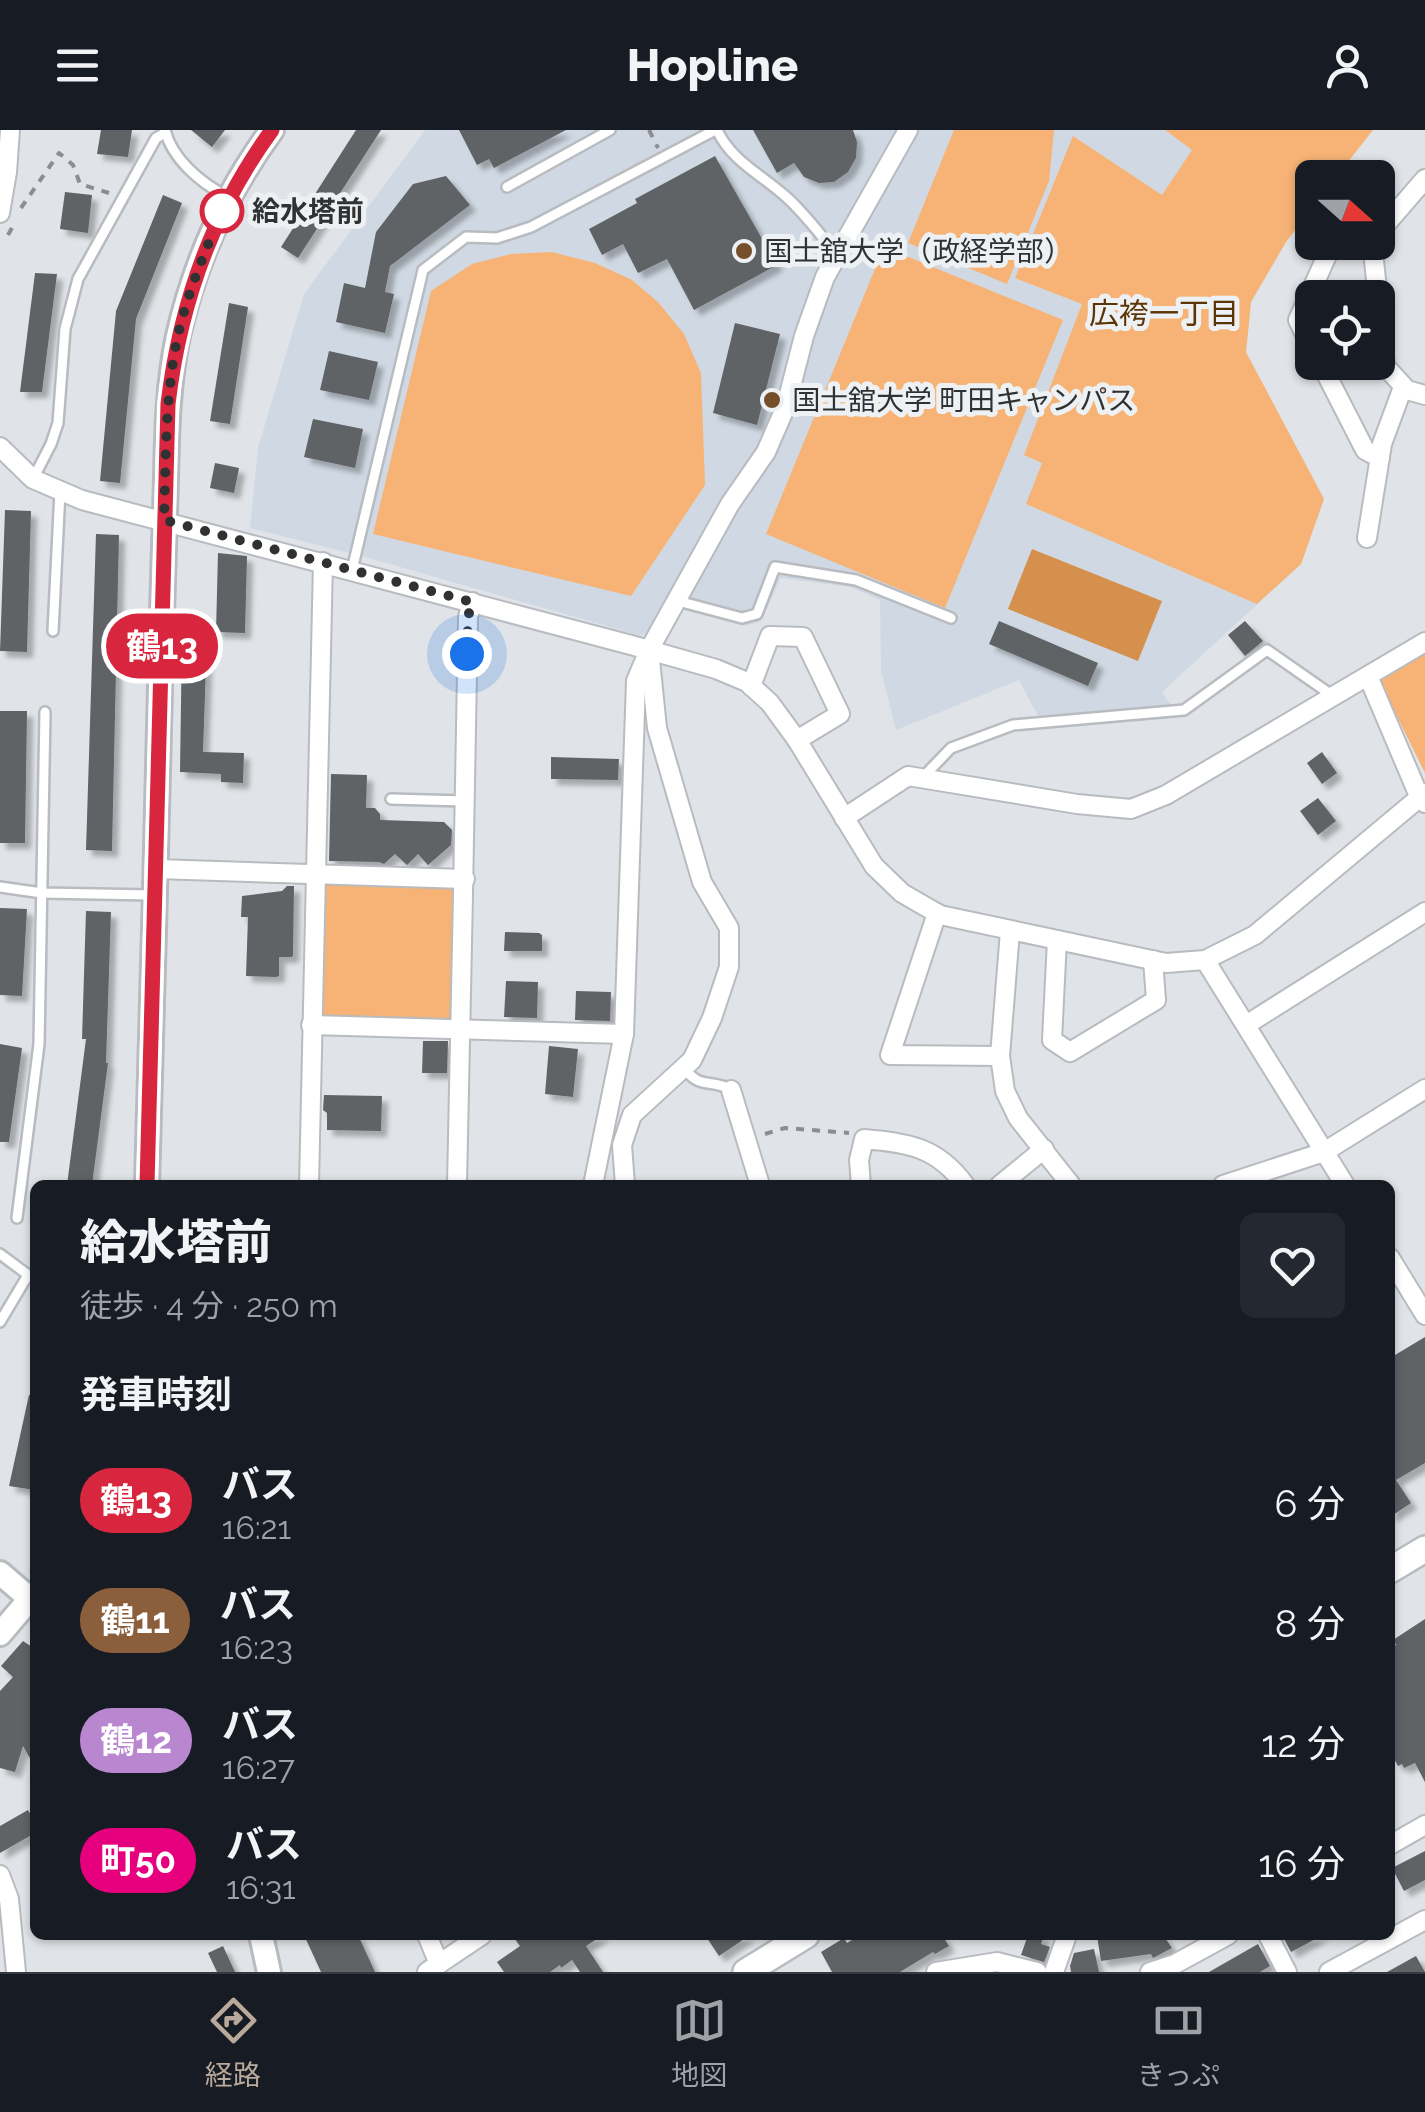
<!DOCTYPE html>
<html lang="ja">
<meta charset="utf-8">
<style>
body{margin:0;font-family:Raleway,"Noto Sans JP",sans-serif;background:#242831;color:#f1f3f6;height:100vh;display:flex;flex-direction:column;font-size:38px;white-space:nowrap}
*{box-sizing:border-box;margin:0}
p{font-size:32px;color:#9ea1a6}
.icon{flex:none;width:55px;height:55px;fill:none;stroke:currentColor;stroke-width:2;stroke-linecap:round;stroke-linejoin:round}
.map{position:relative;flex:1;overflow:hidden}
.details{position:absolute;left:30px;top:1050px;width:1365px;height:760px;display:flex;flex-direction:column;background:#171b24;border-radius:15px;box-shadow:0 2px 8px #0004}
.details>*{flex:none}
.badge{padding:0 20px;border-radius:32px;font-size:35px;line-height:65px}
.needle{width:65px;rotate:111deg}
.buttons{position:absolute;left:1295px;top:30px;display:grid;gap:20px}
.buttons a{display:grid;place-items:center;width:100px;height:100px;border-radius:15px;background:#171b24;box-shadow:0 2px 8px #0004;font-size:50px}
.you{position:absolute;width:50px;height:50px;margin:-25px;border:8px solid #fff;border-radius:50%;background:#1a73e8;box-shadow:0 0 0 15px #1a73e833}
.map>.badge{position:absolute;translate:-50% -50%;box-shadow:0 0 0 5px #fff}
h2{padding:0 50px;font-size:38px;line-height:90px}
.round{display:grid;place-items:center;flex:none;width:105px;height:105px;border-radius:15px;background:#242831}
.headline{display:flex;align-items:center;justify-content:space-between;height:170px;padding:0 50px}
h1{font-size:48px;font-weight:800;line-height:75px}
ul{padding:0;list-style:none}
li{display:flex;align-items:center;gap:30px;height:120px;padding:0 50px}
li div{flex:1}
li b{display:block;font-size:38px}
li em{font-style:normal}
li .badge{min-width:110px;font-weight:700;text-align:center}
header{display:flex;justify-content:space-between;align-items:center;height:130px;padding:0 50px;background:#171b24;font-size:45px;font-weight:800}
.menu{display:flex;justify-content:space-around;align-items:center;height:140px;border-top:2px solid #363941;background:#171b24;font-size:28px;color:#9ea1a6}
.menu a{display:grid;justify-items:center;gap:5px}
.menu .selected{color:#b9a99b}
.map>svg:first-child{display:block}
.built{fill:#d0d9e3}
.green{fill:#f6b375}
.water{fill:#d5904e}
.building{fill:#606366;filter:url(#shadow)}
.lines{fill:none;stroke-linecap:round;stroke-linejoin:round}
.service-casing{stroke:#b8bbbf;stroke-width:14}
.minor-casing{stroke:#b8bbbf;stroke-width:22}
.tertiary-casing{stroke:#b8bbbf;stroke-width:28}
.secondary-casing{stroke:#b8bbbf;stroke-width:30}
.path{stroke:#8b8e90;stroke-width:4;stroke-dasharray:8 8;stroke-linecap:butt}
.service{stroke:#fff;stroke-width:9}
.minor{stroke:#fff;stroke-width:18}
.tertiary{stroke:#fff;stroke-width:22}
.secondary{stroke:#fff;stroke-width:25}
.line-casing{stroke:#fff;stroke-width:22}
.line{stroke:#d7263d;stroke-width:15}
.walk{stroke:#2f3132;stroke-width:10;stroke-dasharray:0 18}
.stop-dot{fill:#fff;stroke:#d7263d;stroke-width:5}
.poi-dot{fill:#754f2b;stroke:#edf1f4;stroke-width:4}
.labels{text-anchor:middle;dominant-baseline:central;stroke-width:10;stroke-linejoin:round;paint-order:stroke}
.stop-label{font-size:28px;font-weight:bold;fill:#2f3132;stroke:#edf1f4;text-anchor:start}
.poi-label{font-size:28px;fill:#2f3132;stroke:#edf1f4;text-anchor:start}
.neighbourhood-label{font-size:30px;fill:#5c3406;stroke:#edf1f4}
</style>
<header><svg class="icon" aria-label="menu" viewBox="0 0 24 24"><path d="M4 6h16M4 12h16M4 18h16"/></svg>Hopline<svg class="icon" aria-label="person" viewBox="0 0 24 24"><circle cx="12" cy="8" r="4"/><path d="M4 21q1-7 8-7t8 7"/></svg></header>
<div class="map">
<svg width="1425" height="1842" viewBox="0 0 1425 1842">
<defs>
<filter id="shadow"><feDropShadow dx="6" dy="6" stdDeviation="2.5" flood-color="#0004"/></filter>
</defs>
<rect width="100%" height="100%" fill="#e0e3e7"/>
<path class="built" d="M425,0H1165L1192,20L1286,112L1251,172L1246,223L1324,369L1301,434L1162,562L1172,576L1038,586L1019,550L896,600L881,540L880,470L850,457L781,448L761,491L745,496L665,473L652,499L641,506L369,428L250,398L258,318L304,164Z"/>
<g class="green">
<path d="M954,0H1054L1049,51L1007,154L908,113Z"/>
<path d="M1165,0H1373L1336,47L1312,48V78L1286,112L1251,172L1246,222L1324,369L1301,434L1257,474L1026,374L1042,333L1024,325L1082,174L1015,148L1073,6L1162,65L1192,20Z"/>
<path d="M884,117L1063,190L945,478L766,404Z"/>
<path d="M552,122L595,133L632,150L658,172L684,204L701,243L705,355L631,466L373,404L431,161L472,134L511,124Z"/>
<path d="M1425,520V643L1381,554L1384,545Z"/>
<path d="M322,749L461,751L455,897L316,889Z"/>
</g>
<path class="water" d="M1032,419L1162,471L1138,531L1008,479Z"/>
<g class="building">
<path d="M101,0H132L128,27L97,24Z"/>
<path d="M191,0H225L212,17Z"/>
<path d="M356,0H381L298,128L281,117Z"/>
<path d="M459,0H566L494,38L489,29L477,35Z"/>
<path d="M753,0H853L857,12L856,28L848,42L834,52L819,53L804,47L794,33L777,43Z"/>
<path d="M715,26L777,135L694,180L667,129L638,143L623,114L602,125L589,99L637,73L635,69Z"/>
<path d="M446,46L470,75L390,136L385,162L394,164L385,203L336,192L344,153L365,158L376,102L413,54Z"/>
<path d="M65,62L92,65L88,103L60,99Z"/>
<path d="M163,65L182,73L136,189L120,353L100,351L116,181Z"/>
<path d="M35,143L57,144L42,262H20Z"/>
<path d="M229,173L248,177L230,294L210,291Z"/>
<path d="M735,193L780,204L757,295L713,283Z"/>
<path d="M329,221L378,232L369,270L320,260Z"/>
<path d="M313,289L363,299L355,338L304,327Z"/>
<path d="M215,333L239,338L234,363L210,358Z"/>
<path d="M5,380L31,381L27,522L0,521Z"/>
<path d="M96,404L119,405L112,721L86,720Z"/>
<path d="M218,423L247,426L245,503L216,502Z"/>
<path d="M999,491L1098,533L1088,556L989,514Z"/>
<path d="M1245,491L1263,511L1245,526L1228,505Z"/>
<path d="M182,506H207L203,622L244,623L243,653L221,652V644L180,642Z"/>
<path d="M0,581H27L25,713H0Z"/>
<path d="M1322,622L1337,643L1322,654L1307,633Z"/>
<path d="M551,627L619,629L618,650L551,649Z"/>
<path d="M331,644L367,645L366,678H375L380,684V690L444,692L452,700L451,715L428,735L418,724L407,735L395,724L384,734L379,732L329,731Z"/>
<path d="M1318,668L1336,691L1318,705L1300,681Z"/>
<path d="M287,756H294L293,825L292,827H279V846L276,847L246,846L248,787H241L242,766L282,761Z"/>
<path d="M0,778L27,779L22,866L0,865Z"/>
<path d="M86,781L111,782L106,933H108L92,1055H67L86,909H82Z"/>
<path d="M505,802L539,803L542,805V821H504Z"/>
<path d="M506,851L538,852L537,888L504,887Z"/>
<path d="M576,861L611,862L610,891L575,890Z"/>
<path d="M423,911H448L447,943H422Z"/>
<path d="M0,914L22,918L9,1012H0Z"/>
<path d="M549,916L578,919L573,967L545,964Z"/>
<path d="M324,965L382,966L381,1001L327,1000V983L323,980Z"/>
<path d="M1425,1207V1333L1396,1350L1411,1373L1390,1387V1228Z"/>
<path d="M29,1265L35,1266V1360L9,1356Z"/>
<path d="M1425,1489V1652L1415,1633L1404,1638L1402,1634L1398,1636L1390,1621V1519L1396,1515L1393,1510Z"/>
<path d="M23,1511L35,1519V1637L23,1616L15,1642L0,1638V1561L13,1547L1,1536Z"/>
<path d="M28,1680L35,1692V1703L0,1723V1696Z"/>
<path d="M1425,1721V1750L1404,1761L1392,1738Z"/>
<path d="M304,1805H358L375,1842H321Z"/>
<path d="M512,1805H603L586,1816L603,1842H580L572,1830L561,1838L560,1835L550,1842H504L497,1832L520,1816Z"/>
<path d="M705,1805H750L719,1826Z"/>
<path d="M860,1805H942L949,1816L935,1824L933,1822L900,1842H832L821,1822L844,1808L847,1813Z"/>
<path d="M1028,1805H1044L1041,1814L1050,1817L1044,1832L1021,1825Z"/>
<path d="M1106,1805H1163L1172,1818L1153,1828L1151,1824L1101,1831L1097,1806Z"/>
<path d="M1282,1805H1323L1291,1822Z"/>
<path d="M1258,1814L1270,1836L1260,1842H1209Z"/>
<path d="M223,1816L235,1842H217L208,1823Z"/>
<path d="M1094,1819L1099,1842H1071L1070,1836L1074,1823Z"/>
<path d="M1416,1826L1425,1842H1387Z"/>
</g>
<g class="lines">
<g class="service-casing">
<g id="service">
<path d="M165,0C172,29 201,53 226,66"/>
<path d="M717,0C731,30 760,44 784,65C804,82 820,105 837,124"/>
<path d="M507,57L610,0"/>
<path d="M33,349L51,314L58,293L65,199L78,149L156,8L165,3"/>
<path d="M352,440L423,140L466,107L497,108L531,97L715,0"/>
<path d="M678,471L742,488L757,484L775,437L856,450L951,488"/>
<path d="M53,501L60,361"/>
<path d="M924,646L951,618L1013,595L1184,580L1267,520L1333,566"/>
<path d="M391,669L464,671"/>
<path d="M0,757L42,763L152,765"/>
<path d="M684,937C699,961 713,948 731,960"/>
<path d="M17,1088L39,914L45,582"/>
<path d="M0,1124L35,1150"/>
<path d="M0,1192L28,1145"/>
</g>
</g>
<g class="minor-casing">
<g id="minor">
<path d="M0,83L7,42L10,0"/>
<path d="M1378,108L1380,101L1425,49"/>
<path d="M1376,112L1373,121L1385,236L1407,260L1425,265"/>
<path d="M1312,219L1298,190L1333,112"/>
<path d="M1320,232L1365,320L1380,328"/>
<path d="M0,317L33,349L82,370L631,515L716,539L747,552L770,573L797,610L874,736L902,763L940,785L1166,833L1205,830L1255,805L1425,663"/>
<path d="M1367,408L1382,314L1403,257"/>
<path d="M1368,546L1419,666L1425,673"/>
<path d="M751,556L770,506L803,507L840,584L797,610"/>
<path d="M844,688L908,646L1077,674L1131,679L1166,665L1425,512"/>
<path d="M156,739L465,749"/>
<path d="M937,783L890,925L1000,926"/>
<path d="M1010,801L1000,926L1005,961L1018,988L1071,1055"/>
<path d="M1057,810L1052,910L1070,922L1156,870L1153,830"/>
<path d="M1205,830L1345,1055"/>
<path d="M311,895L624,904"/>
<path d="M1246,895L1425,782"/>
<path d="M731,960L760,1055"/>
<path d="M309,1055L323,432"/>
<path d="M457,1055C462,866 464,676 468,487L472,472"/>
<path d="M593,1055L624,904L636,551L649,520L730,374L766,322L786,276L804,206L825,147L908,0"/>
<path d="M625,1055L622,1015L632,985L692,930L712,888L729,837V798L702,752L657,598L649,520"/>
<path d="M861,1055L859,1030L864,1009C909,1013 937,1017 965,1055"/>
<path d="M1000,1055L1044,1019"/>
<path d="M1223,1055L1324,1022L1425,959"/>
<path d="M1390,1128L1425,1185"/>
<path d="M1390,1715L1425,1695"/>
<path d="M0,1745L9,1769L16,1842"/>
<path d="M427,1805L439,1834"/>
<path d="M1268,1805L1287,1842"/>
<path d="M427,1842L482,1805"/>
<path d="M936,1842L997,1832L1037,1842"/>
<path d="M1054,1842L1067,1805"/>
<path d="M1150,1842L1175,1834L1228,1805"/>
<path d="M1329,1842L1425,1790"/>
</g>
</g>
<g class="tertiary-casing">
<g id="tertiary">
<path d="M147,1055C152,875 157,696 161,516C163,460 164,405 166,349C167,301 168,253 178,206C195,131 227,61 272,0"/>
<path d="M0,1443L35,1473"/>
<path d="M0,1504L35,1463"/>
<path d="M261,1805L269,1842"/>
</g>
</g>
<g class="secondary-casing">
<g id="secondary">
<path d="M1390,1440L1425,1419"/>
<path d="M746,1842L806,1805"/>
</g>
</g>
<g class="path">
<path d="M649,0L658,18"/>
<path d="M21,78L59,23L73,35L80,54L109,63"/>
<path d="M8,105L13,96"/>
<path d="M765,1004L785,998L849,1003"/>
</g>
<use href="#service" class="service"/>
<use href="#minor" class="minor"/>
<use href="#tertiary" class="tertiary"/>
<use href="#secondary" class="secondary"/>
</g>
<g class="lines">
<g class="line-casing">
<path id="line" d="M147,1055L168,274C180,173 212,82 272,0"/>
</g>
<use href="#line" class="line"/>
<path class="walk" d="M222,81C205,121 188,162 178,205C165,265 166,328 164,390L472,472L468,487L467,524"/>
</g>
<circle class="stop-dot" cx="222" cy="81" r="20"/>
<g class="poi-dot">
<circle cx="744" cy="121" r="10"/>
<circle cx="772" cy="270" r="10"/>
</g>
<g class="labels">
<g class="stop-label">
<text x="252" y="81">給水塔前</text>
</g>
<g class="poi-label">
<text x="764" y="121">国士舘大学（政経学部）</text>
<text x="792" y="270">国士舘大学 町田キャンパス</text>
</g>
<g class="neighbourhood-label">
<text x="1164" y="183">広袴一丁目</text>
</g>
</g>
</svg>
<div class="buttons">
<a><svg class="needle" viewBox="-14 -14 28 28"><path d="M0-13l5 13h-10z" fill="#e53935"/><path d="M0 13l5-13h-10z" fill="#9ea1a6"/></svg></a>
<a><svg class="icon" aria-label="locate" viewBox="0 0 24 24"><circle cx="12" cy="12" r="6"/><path d="M12 2v4M12 18v4M2 12h4M18 12h4"/></svg></a>
</div>
<div class="you" style="left:467px;top:524px"></div>
<b class="badge" style="left:162px;top:516px;background:#d7263d;color:#fff">鶴13</b>
<section class="details">
<div class="headline"><div><h1>給水塔前</h1><p>徒歩 · 4 分 · 250 m</p></div><a class="round"><svg class="icon" aria-label="heart" viewBox="0 0 24 24"><path d="M12 20l-8-8c-3-5 5-10 8-4 3-6 11-1 8 4z"/></svg></a></div>
<h2>発車時刻</h2>
<ul>
<li><span class="badge" style="background:#d7263d;color:#fff">鶴13</span><div><b>バス</b><p>16:21</p></div><em>6 分</em></li>
<li><span class="badge" style="background:#8b5e3c;color:#fff">鶴11</span><div><b>バス</b><p>16:23</p></div><em>8 分</em></li>
<li><span class="badge" style="background:#b987cf;color:#fff">鶴12</span><div><b>バス</b><p>16:27</p></div><em>12 分</em></li>
<li><span class="badge" style="background:#e6007e;color:#fff">町50</span><div><b>バス</b><p>16:31</p></div><em>16 分</em></li>
</ul>
</section>
</div>
<nav class="menu">
<a class="selected"><svg class="icon" aria-label="directions" viewBox="0 0 24 24"><path d="M12 3l9 9-9 9-9-9zM9 14v-3h6M13 9l2 2-2 2"/></svg>経路</a>
<a><svg class="icon" aria-label="map" viewBox="0 0 24 24"><path d="M3 6l6-2 6 2 6-2v14l-6 2-6-2-6 2zM9 4v14M15 6v14"/></svg>地図</a>
<a><svg class="icon" aria-label="tickets" viewBox="0 0 24 24"><path d="M3 7h18v10H3zM15 7v10"/></svg>きっぷ</a>
</nav>
